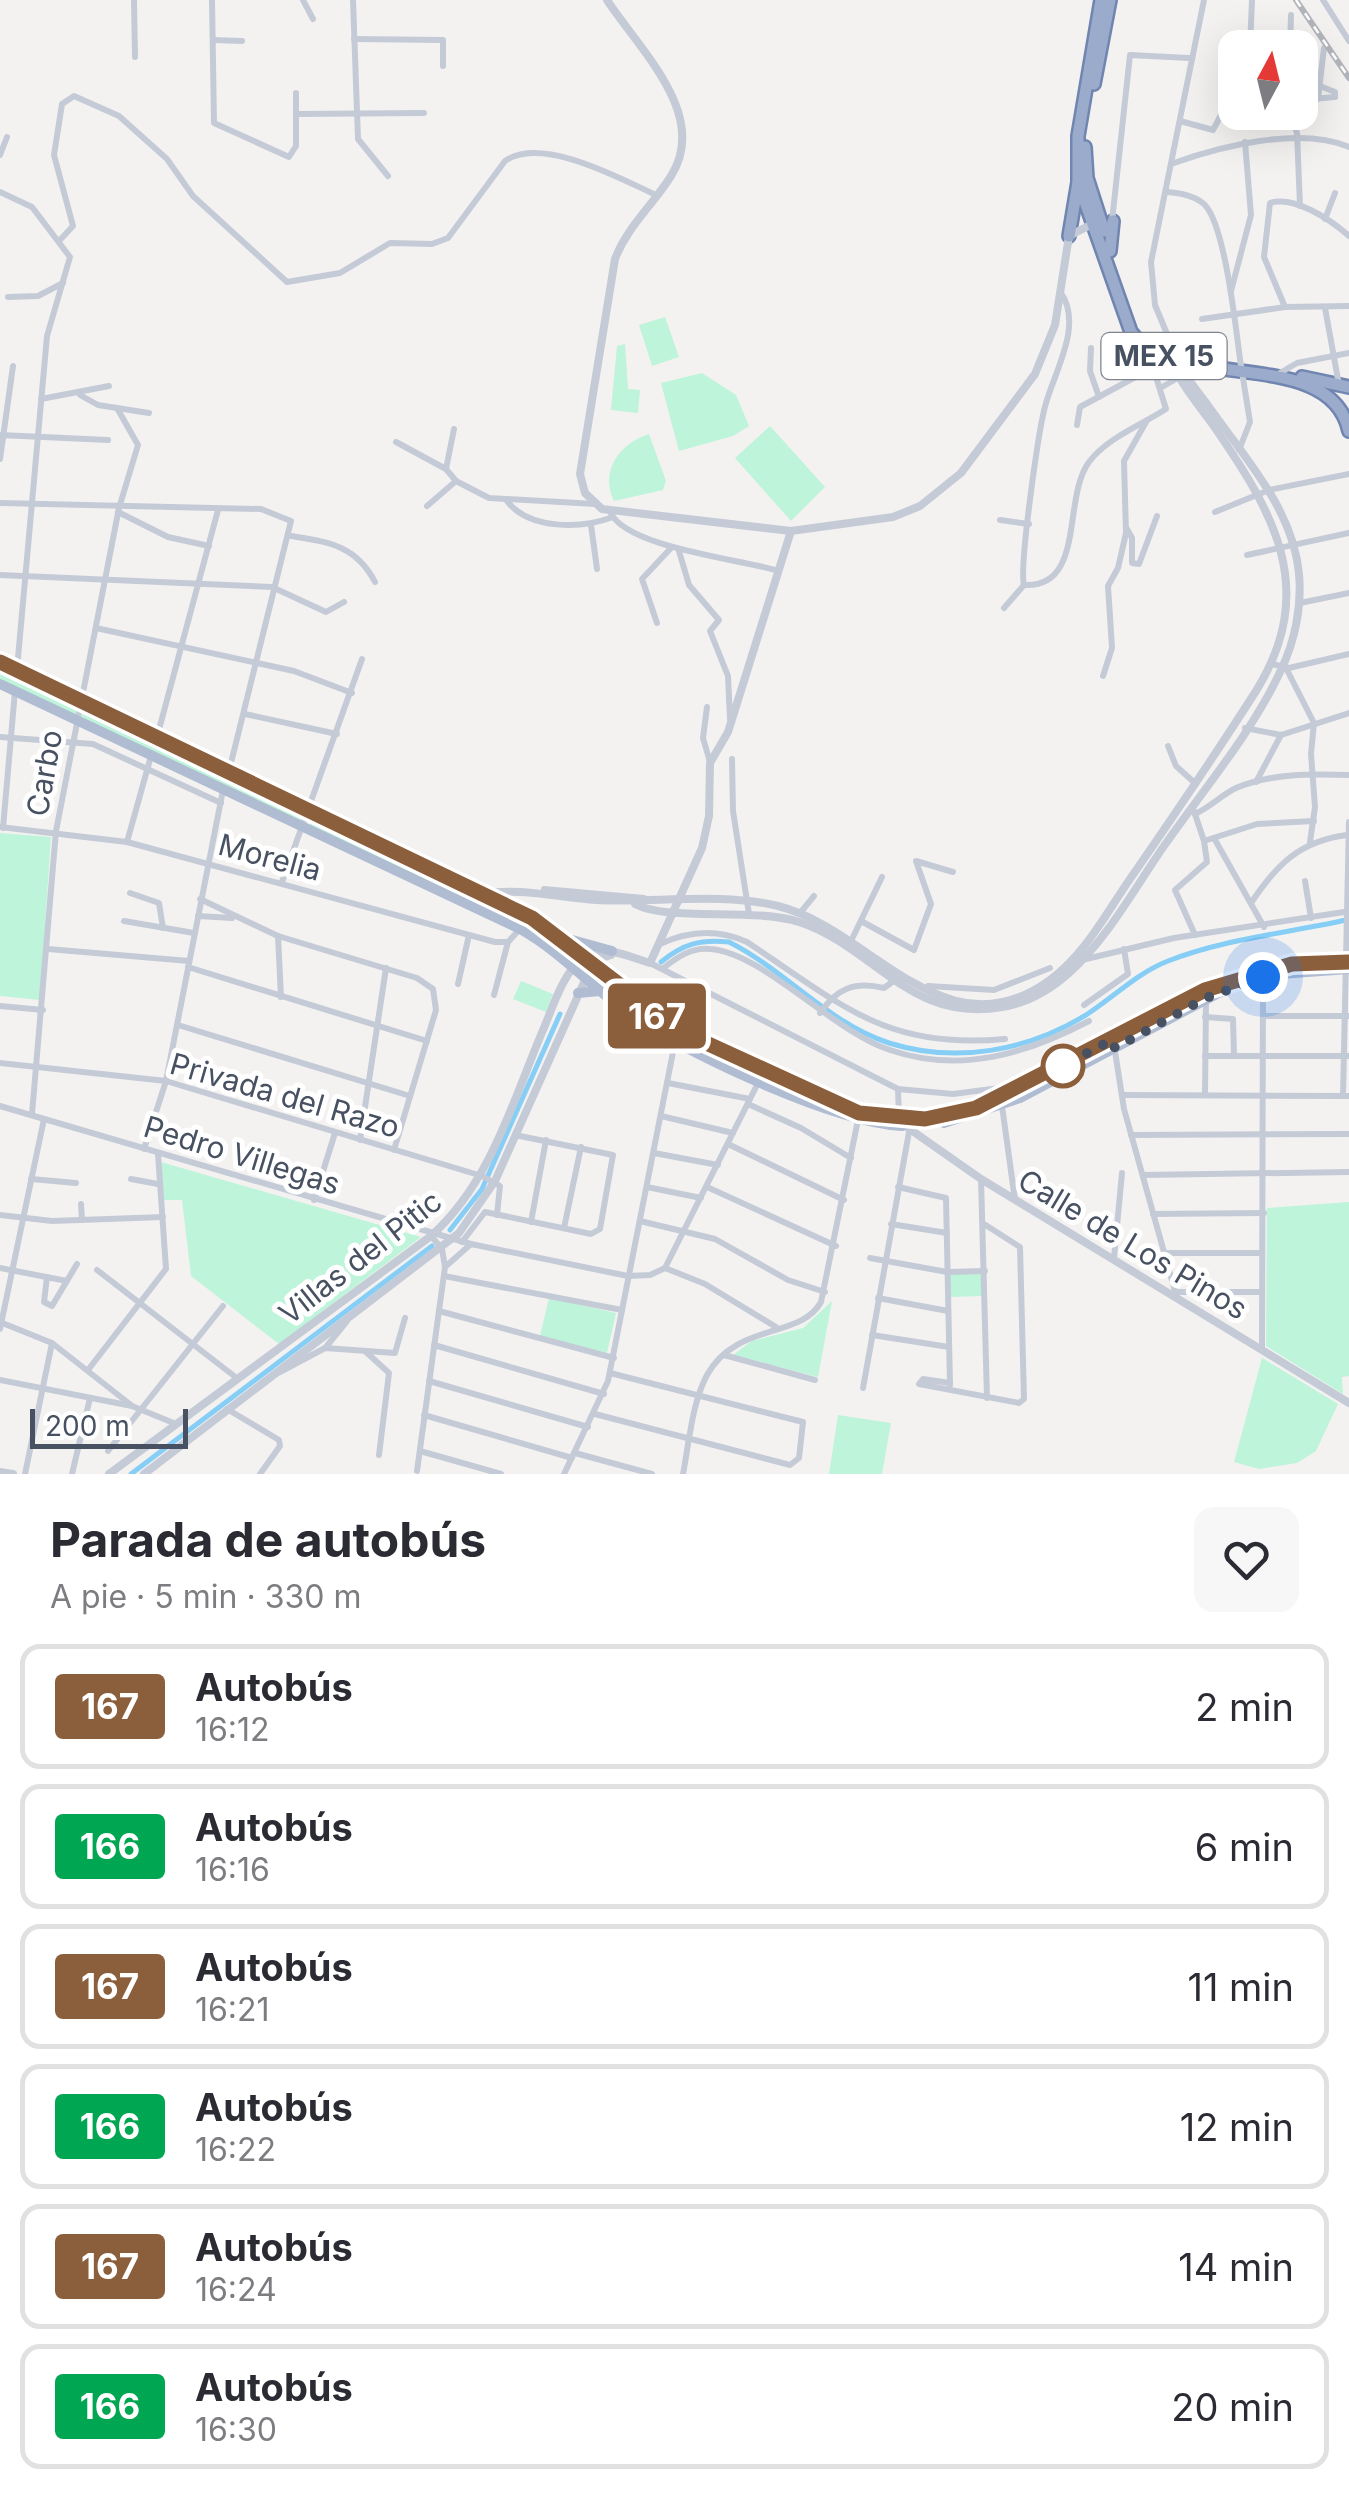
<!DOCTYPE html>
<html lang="es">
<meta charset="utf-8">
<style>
body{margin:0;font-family:Inter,sans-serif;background:#f7f7f7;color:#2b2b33;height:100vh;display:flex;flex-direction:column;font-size:38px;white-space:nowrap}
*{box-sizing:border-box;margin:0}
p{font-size:32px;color:#7c7c81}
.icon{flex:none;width:55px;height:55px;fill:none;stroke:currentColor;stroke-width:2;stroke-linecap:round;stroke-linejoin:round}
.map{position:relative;height:1474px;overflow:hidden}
.drawer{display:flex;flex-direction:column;background:#fff;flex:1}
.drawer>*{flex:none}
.badge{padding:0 20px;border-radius:8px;font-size:35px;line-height:65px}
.needle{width:65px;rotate:7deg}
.controls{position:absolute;left:1218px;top:30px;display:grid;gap:20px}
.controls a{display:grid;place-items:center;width:100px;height:100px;border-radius:20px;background:#fff;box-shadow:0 10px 40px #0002;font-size:50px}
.scale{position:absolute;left:30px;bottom:25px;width:158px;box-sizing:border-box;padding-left:10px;border:5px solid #475161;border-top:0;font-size:28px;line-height:35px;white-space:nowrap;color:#475161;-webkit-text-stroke:8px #fff;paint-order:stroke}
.you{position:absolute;width:50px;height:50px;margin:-25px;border:8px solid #fff;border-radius:50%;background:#1a73e8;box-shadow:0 0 0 15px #1a73e833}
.map>.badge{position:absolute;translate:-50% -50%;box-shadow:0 0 0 5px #fff}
.round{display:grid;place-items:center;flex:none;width:105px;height:105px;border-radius:20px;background:#f7f7f7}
.headline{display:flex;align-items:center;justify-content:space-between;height:170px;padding:0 50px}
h1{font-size:48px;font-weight:700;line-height:75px}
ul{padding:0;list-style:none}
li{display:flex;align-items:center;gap:30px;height:125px;margin:0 20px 15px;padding:0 30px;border:5px solid #e1e1e2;border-radius:20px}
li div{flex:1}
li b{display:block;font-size:38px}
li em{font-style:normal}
li .badge{min-width:110px;font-weight:700;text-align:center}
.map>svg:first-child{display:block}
.green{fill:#bdf4da}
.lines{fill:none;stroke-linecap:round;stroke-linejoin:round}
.canal{stroke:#86cef5;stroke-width:5}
.trunk-casing{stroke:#7085b0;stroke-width:16}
.minor{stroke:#c4cbd7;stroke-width:6}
.tertiary{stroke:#c4cbd7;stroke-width:8}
.primary{stroke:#afbcd2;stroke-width:10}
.trunk{stroke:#9aabcb;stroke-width:11}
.rail-casing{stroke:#b3b5bc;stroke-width:6}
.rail{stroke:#fff;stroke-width:2.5;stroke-dasharray:8;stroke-linecap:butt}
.line-casing{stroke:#fff;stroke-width:22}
.line{stroke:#8b5e3c;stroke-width:15}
.walk{stroke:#475161;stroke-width:10;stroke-dasharray:0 18}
.stop-dot{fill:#fff;stroke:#8b5e3c;stroke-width:5}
.labels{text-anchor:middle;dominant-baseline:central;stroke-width:10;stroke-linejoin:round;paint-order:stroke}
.shield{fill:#fff;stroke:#7e8590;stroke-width:2.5}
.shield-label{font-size:28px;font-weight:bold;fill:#475161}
.street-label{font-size:30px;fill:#475161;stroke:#fff}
</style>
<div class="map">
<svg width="1349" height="1474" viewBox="0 0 1349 1474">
<rect width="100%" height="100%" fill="#f4f2f1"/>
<g class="green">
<path d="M665,317L679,357L652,366L639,325Z"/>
<path d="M625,344L628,389L640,390L638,413L611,410L617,346Z"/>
<path d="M702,373L736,395L749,426L733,436L679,451L661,383Z"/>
<path d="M770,426L825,487L791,521L735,458Z"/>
<path d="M649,434L666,481L663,490L614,501C599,471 620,443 649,434Z"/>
<path d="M0,667L79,705L76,716L0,679Z"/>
<path d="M85,707L305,813L300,824L81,719Z"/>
<path d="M313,817L543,928L568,949L309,827Z"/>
<path d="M0,833L51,837L40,1000L0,996Z"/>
<path d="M521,981L553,994L546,1012L513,999Z"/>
<path d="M161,1162L421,1237L279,1344L191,1276L182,1200H164Z"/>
<path d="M1349,1202V1376L1342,1377L1343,1394L1266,1346L1267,1208Z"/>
<path d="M984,1273V1296L950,1297L949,1274Z"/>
<path d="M549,1298L616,1313L607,1353L540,1336Z"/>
<path d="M832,1301L818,1377L733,1355L752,1341L803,1328Z"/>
<path d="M1262,1358L1338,1404L1316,1451L1297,1463L1259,1469L1234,1462Z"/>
<path d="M838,1415L891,1423L882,1474H829Z"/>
</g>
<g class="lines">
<g class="canal">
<path d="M661,962C683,944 700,939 729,942C785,970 829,1024 889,1043C956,1064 1027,1051 1086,1015C1114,997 1137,973 1168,961C1224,939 1287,933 1346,920"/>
<path d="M450,1230L482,1189L560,1014"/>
<path d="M131,1474L432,1246"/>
</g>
<g class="trunk-casing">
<g id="trunk">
<path d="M1101,0L1078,136V182L1131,332C1179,394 1330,345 1349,431"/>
<path d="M1094,84L1110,0"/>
<path d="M1085,147L1087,178L1104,231"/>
<path d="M1069,236L1078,182"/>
<path d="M1110,251L1113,221"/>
<path d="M1302,377L1349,387"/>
</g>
</g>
<g class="minor">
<path d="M134,0L135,57"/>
<path d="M212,0L214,123L289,157L296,146V93"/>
<path d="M303,0L313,19"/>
<path d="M353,0L358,139L388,176"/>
<path d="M1323,0L1349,41"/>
<path d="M354,39L443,40V66"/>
<path d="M213,40L242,41"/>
<path d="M1250,48L1252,0"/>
<path d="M1290,48L1291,15"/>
<path d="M1300,78L1335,92V97"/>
<path d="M1318,99L1324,48"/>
<path d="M1300,100L1335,97"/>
<path d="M1289,112L1297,133L1300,206"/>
<path d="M297,114L424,113"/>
<path d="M1180,121L1213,130L1235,89"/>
<path d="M0,155L7,137"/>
<path d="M1174,163C1221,146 1301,126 1349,147"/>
<path d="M0,192L32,207L70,257L47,336L17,669"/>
<path d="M1168,192C1179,193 1196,196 1205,205C1226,228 1236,332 1241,366"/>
<path d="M1325,219L1335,193"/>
<path d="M1112,221L1130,55L1189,58"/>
<path d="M60,240L73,226L54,155L62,104L74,96L119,116L167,159L193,196L287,282L340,273L390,243L432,244L448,238L505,161C541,135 621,179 656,195"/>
<path d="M1231,291L1251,215L1245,142"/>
<path d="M1061,293C1083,325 1055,371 1046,403C1039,426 1019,566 1024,585C1086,588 1062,498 1089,462C1107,438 1141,425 1166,409L1147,348"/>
<path d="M8,297L38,296L63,283"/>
<path d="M1285,307L1264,257L1270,203C1294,195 1331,220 1349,236"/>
<path d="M1325,308L1339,385"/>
<path d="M1202,319L1285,307L1349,306"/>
<path d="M1091,348L1090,371L1099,397"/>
<path d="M1175,353L1155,305L1151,262L1204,0"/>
<path d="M1280,373L1297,363L1349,353"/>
<path d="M1162,387L1183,375"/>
<path d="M80,395L98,405L149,413"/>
<path d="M41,399L109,386"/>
<path d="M1077,425L1080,407L1154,367"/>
<path d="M0,435L108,440"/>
<path d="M396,442L446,469L456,481"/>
<path d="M1239,450L1250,422L1242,372"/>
<path d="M0,459L13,366"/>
<path d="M446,469L454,429"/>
<path d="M507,501C529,530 581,529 613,517"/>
<path d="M0,503L261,509L291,521L229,771"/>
<path d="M427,506L456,481L489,498L595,504"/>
<path d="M118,512L168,537L209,546"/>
<path d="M610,512C627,548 740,559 779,571"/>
<path d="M1215,512L1269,490L1349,474"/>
<path d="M1000,520L1029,524"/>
<path d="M591,525L597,569"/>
<path d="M1127,529L1132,538V563L1139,564L1157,516"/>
<path d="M291,536C328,542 356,545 375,582"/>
<path d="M679,551L689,585L719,620L710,631L728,676L730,719"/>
<path d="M1247,555L1349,533"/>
<path d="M0,575L272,587L326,612L344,602"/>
<path d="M1300,603L1349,593"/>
<path d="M1004,608L1024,585"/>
<path d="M657,623L642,579L671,548"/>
<path d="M96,628L294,671L352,693"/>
<path d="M1272,664L1289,668L1349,654"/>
<path d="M1286,668L1314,723L1311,754L1315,807L1310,842"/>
<path d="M1103,676L1112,648L1108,586L1118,568L1126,533L1124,461L1146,422"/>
<path d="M707,707L703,738L710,762"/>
<path d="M245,714L337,734"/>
<path d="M1245,728L1281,735L1349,713"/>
<path d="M0,737L93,744L221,803"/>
<path d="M157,737L218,510"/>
<path d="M1168,746L1176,766L1196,784"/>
<path d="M732,759L733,811L749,914"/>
<path d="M1256,782L1281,735"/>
<path d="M1194,811L1204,841L1257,824L1314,821"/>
<path d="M1195,814C1211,807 1221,795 1236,788C1272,773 1311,774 1349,775"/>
<path d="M0,827L127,842L495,942H508L520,929"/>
<path d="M3,828L15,691"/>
<path d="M1214,838L1264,927"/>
<path d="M127,842L151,756"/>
<path d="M1305,881L1311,918"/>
<path d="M282,882L362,659"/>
<path d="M544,889L644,898"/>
<path d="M130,893L159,903L163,928"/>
<path d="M200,899L278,936L417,978L433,989L436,1010L394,1150"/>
<path d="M1251,903C1277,864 1300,841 1347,835"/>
<path d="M800,913L814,896"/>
<path d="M198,916L232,918"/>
<path d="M124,921L194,933"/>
<path d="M861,921L914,950L931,904L916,861L953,872"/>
<path d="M1195,935L1175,890L1207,862L1204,841"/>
<path d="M278,936L281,997"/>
<path d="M851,941L882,877"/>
<path d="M660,944C688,931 718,929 747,942C841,1004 885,1050 1005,1039"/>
<path d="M48,949L189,961"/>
<path d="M1082,960L1174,938L1344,912"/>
<path d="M650,963L898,1089L953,1094L1007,1087"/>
<path d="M188,967L427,1041"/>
<path d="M662,969C676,958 691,947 710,949C762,952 832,1031 890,1050C960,1074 1026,1054 1089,1021"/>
<path d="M458,984L469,935"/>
<path d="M928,986L994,990L1050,968"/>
<path d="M494,995L508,942"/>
<path d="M1084,1005L1128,974L1124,949"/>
<path d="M0,1006L43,1010"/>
<path d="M820,1013C837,988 855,981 884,988L899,977"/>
<path d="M1265,1016H1349"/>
<path d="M1205,1017L1233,1019L1234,1056"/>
<path d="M178,1025L410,1096"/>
<path d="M1114,1045L1124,1109L1176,1295"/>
<path d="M1205,1056H1349"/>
<path d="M0,1063L166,1081L482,1176L500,1186L497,1215"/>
<path d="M668,1083L750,1099"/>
<path d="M898,1089L899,1118"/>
<path d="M1122,1095L1349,1096"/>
<path d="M1205,1095L1206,1001"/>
<path d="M1343,1096L1349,822"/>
<path d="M748,1104L801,1128L851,1158"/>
<path d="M0,1106L471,1244"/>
<path d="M1002,1106L1015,1200"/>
<path d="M32,1114L56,831L119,508L138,445L117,408"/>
<path d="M661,1116L733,1133"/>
<path d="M1131,1135L1349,1134"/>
<path d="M360,1140L386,968"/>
<path d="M728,1144L844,1200"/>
<path d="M144,1149L166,1081L223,790"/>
<path d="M654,1153L718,1165"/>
<path d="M1143,1175L1349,1172"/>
<path d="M31,1179L76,1183"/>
<path d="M131,1179L158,1184"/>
<path d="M981,1179L987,1398"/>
<path d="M647,1187L701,1198"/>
<path d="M707,1187L836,1246"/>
<path d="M898,1187L946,1198L950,1385"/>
<path d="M314,1200L335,1133"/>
<path d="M81,1204L82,1220"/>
<path d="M1153,1214L1264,1213"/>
<path d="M0,1215L52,1221L163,1217"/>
<path d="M640,1221L715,1239L788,1280L825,1292"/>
<path d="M531,1222L546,1140"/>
<path d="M891,1224L947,1233"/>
<path d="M564,1228L581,1147"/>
<path d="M462,1242L485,1212L591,1234L600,1229L613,1155L515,1135"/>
<path d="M1164,1253H1262"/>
<path d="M870,1258L947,1272L985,1271"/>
<path d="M1114,1258L1122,1173"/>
<path d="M445,1267L471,1244L628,1276L650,1275L665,1268L705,1284L776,1327"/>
<path d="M0,1268L67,1281"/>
<path d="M665,1268L763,1073"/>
<path d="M97,1270L238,1379"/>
<path d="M444,1276L622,1310"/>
<path d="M47,1277L44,1302L52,1306L77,1264"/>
<path d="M1176,1292H1262"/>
<path d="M878,1298L948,1311"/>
<path d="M439,1311L614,1358"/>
<path d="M0,1322L52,1343L131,1405"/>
<path d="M0,1329L44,1119"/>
<path d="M872,1335L949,1347"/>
<path d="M434,1345L604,1394"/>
<path d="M326,1347L347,1321"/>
<path d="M1262,1348L1263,974"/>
<path d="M366,1352L389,1373L379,1455"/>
<path d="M724,1355L815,1380"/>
<path d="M88,1370L166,1269L158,1154"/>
<path d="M280,1372L325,1348L395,1353L405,1318"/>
<path d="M0,1380L132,1406L176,1424"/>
<path d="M429,1381L588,1427"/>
<path d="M950,1383L923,1379L919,1384L1019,1403L1024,1399L1020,1247L984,1224"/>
<path d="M863,1388L909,1132"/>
<path d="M227,1409L279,1440L280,1446L260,1474"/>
<path d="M595,1414L790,1465L799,1458L803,1422L610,1373"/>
<path d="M424,1415L572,1458"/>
<path d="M108,1451L223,1306"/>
<path d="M420,1451L501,1474"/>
<path d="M575,1453L652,1474"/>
<path d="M417,1471L445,1267L442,1249L432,1237"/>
<path d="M25,1474L52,1343"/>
<path d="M72,1474L90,1398"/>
<path d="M564,1474L608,1381L675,1042"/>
<path d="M683,1474C689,1443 692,1403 707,1375C736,1322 801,1339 821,1302L859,1115"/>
</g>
<g class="tertiary">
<path d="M607,0C639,49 710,115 671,176C653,205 627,227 615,259L580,474L585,493L602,509L791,531L893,517L920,506L961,473L1035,374L1055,325L1069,236L1096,222"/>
<path d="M483,894C519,887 560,898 596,900C655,903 720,892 778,906C871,929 945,1057 1050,980C1086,953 1105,915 1130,879C1173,817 1215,755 1256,691C1319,589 1274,513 1213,425C1198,404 1176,379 1169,354"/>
<path d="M635,904C668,922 753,907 799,922C875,947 909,1023 1002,1007C1027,1003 1050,990 1069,973C1108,938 1134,889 1164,846C1203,790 1252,733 1281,670C1295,641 1302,606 1299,574C1293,508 1243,456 1207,404C1195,388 1181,372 1175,353"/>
<path d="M901,1123L981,1179L1349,1403"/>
<path d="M0,1472L13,1474"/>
<path d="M109,1474L431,1236C491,1182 512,1103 543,1030C553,1007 563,972 584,957C603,943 630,957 650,963L702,848L709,816L710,763L728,732L791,531"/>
<path d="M144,1474L459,1233L495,1181L586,978L599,959L611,955"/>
</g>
<g class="primary">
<path d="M0,662L532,918L680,1031L763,1073L859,1113L925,1119L975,1108L1205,990L1292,965L1349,962"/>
<path d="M0,684L520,929C559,951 587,982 622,1009C679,1051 833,1122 902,1126"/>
<path d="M565,938L612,951"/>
<path d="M1280,974L1349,969"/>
<path d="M578,993L600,991"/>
<path d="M944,1123L1020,1098L1226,989"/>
</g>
<use href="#trunk" class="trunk"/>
<g class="rail-casing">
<path id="rail" d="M1296,0L1349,78"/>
</g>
<use href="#rail" class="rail"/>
</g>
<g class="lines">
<g class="line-casing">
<path id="line" d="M0,662L532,918L680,1031L859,1113L925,1119L976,1108L1205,990L1292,964L1349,962"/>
</g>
<use href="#line" class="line"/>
<path class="walk" d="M1063,1066L1051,1072L1112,1040L1115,1048L1206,998L1263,977"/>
</g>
<circle class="stop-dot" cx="1063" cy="1066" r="20"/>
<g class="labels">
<rect class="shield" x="1101.5" y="333" width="125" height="46" rx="8"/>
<g class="shield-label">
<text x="1164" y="356">MEX 15</text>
</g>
<g class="street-label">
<text transform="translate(44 773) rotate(-80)">Carbo</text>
<text transform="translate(270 857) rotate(15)">Morelia</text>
<text transform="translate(285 1095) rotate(16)">Privada del Razo</text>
<text transform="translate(242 1155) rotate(17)">Pedro Villegas</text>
<text transform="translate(1133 1244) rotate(31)">Calle de Los Pinos</text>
<text transform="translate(360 1257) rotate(-38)">Villas del Pitic</text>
</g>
</g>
</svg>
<div class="controls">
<a><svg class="needle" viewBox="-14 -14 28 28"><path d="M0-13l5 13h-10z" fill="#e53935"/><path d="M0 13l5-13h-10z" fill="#7c7c81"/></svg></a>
</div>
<div class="scale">200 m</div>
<div class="you" style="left:1263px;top:977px"></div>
<b class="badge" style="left:657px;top:1016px;background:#8b5e3c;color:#fff">167</b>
</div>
<section class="drawer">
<div class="headline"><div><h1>Parada de autobús</h1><p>A pie · 5 min · 330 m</p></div><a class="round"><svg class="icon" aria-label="heart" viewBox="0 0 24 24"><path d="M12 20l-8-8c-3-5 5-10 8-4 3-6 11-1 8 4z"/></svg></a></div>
<ul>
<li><span class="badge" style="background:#8b5e3c;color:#fff">167</span><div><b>Autobús</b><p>16:12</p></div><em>2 min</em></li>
<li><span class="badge" style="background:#00a651;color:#fff">166</span><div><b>Autobús</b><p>16:16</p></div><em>6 min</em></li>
<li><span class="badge" style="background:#8b5e3c;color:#fff">167</span><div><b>Autobús</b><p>16:21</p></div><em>11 min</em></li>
<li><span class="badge" style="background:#00a651;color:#fff">166</span><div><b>Autobús</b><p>16:22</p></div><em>12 min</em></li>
<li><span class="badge" style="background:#8b5e3c;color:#fff">167</span><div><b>Autobús</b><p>16:24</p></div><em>14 min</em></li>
<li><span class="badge" style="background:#00a651;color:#fff">166</span><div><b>Autobús</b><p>16:30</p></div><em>20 min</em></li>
</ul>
</section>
